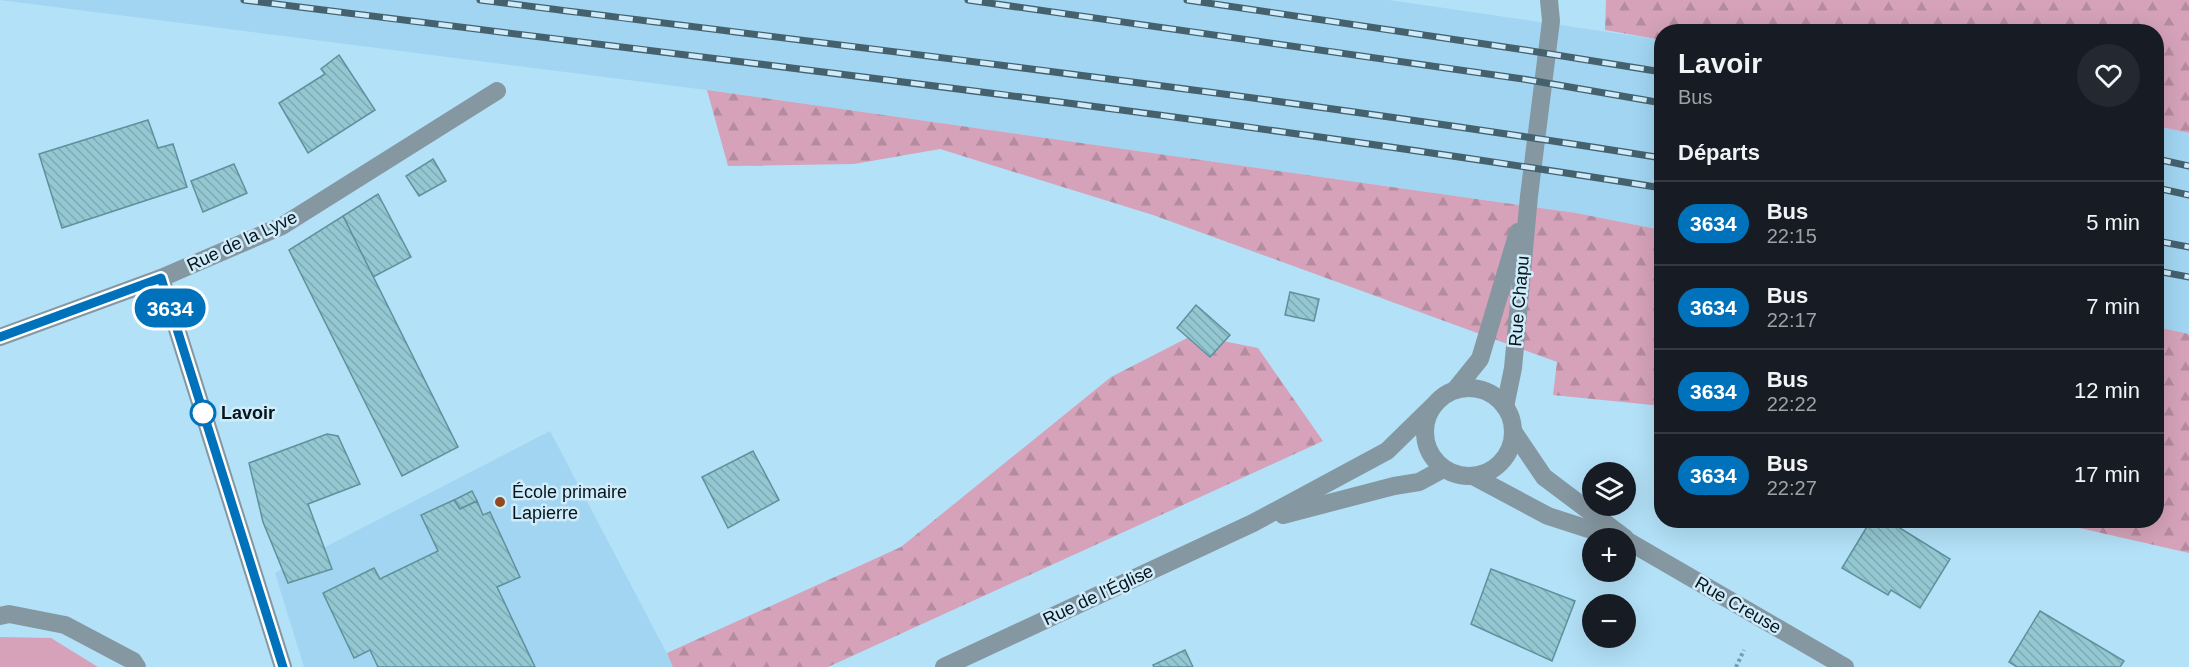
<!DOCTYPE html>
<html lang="fr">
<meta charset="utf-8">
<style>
body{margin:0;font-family:Arial,sans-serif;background:#242831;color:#f1f3f6;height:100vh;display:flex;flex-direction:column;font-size:22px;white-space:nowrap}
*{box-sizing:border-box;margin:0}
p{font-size:20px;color:#9ea1a6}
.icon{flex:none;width:33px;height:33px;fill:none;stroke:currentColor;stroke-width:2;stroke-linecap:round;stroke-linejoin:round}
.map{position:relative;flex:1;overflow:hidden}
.details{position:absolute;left:1654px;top:24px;width:510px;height:504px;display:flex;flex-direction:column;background:#171b24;border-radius:24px;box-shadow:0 6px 24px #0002}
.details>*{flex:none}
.badge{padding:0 12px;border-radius:20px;font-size:21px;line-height:39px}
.buttons{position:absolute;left:1582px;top:462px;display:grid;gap:12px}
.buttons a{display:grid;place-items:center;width:54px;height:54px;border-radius:50%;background:#171b24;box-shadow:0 6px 24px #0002;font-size:30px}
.map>.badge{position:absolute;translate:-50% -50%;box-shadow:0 0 0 3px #fff}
h2{padding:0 24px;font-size:22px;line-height:54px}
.round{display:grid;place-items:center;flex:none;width:63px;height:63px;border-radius:32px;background:#242831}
.head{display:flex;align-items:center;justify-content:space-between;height:102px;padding:0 24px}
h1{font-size:28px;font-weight:800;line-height:45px}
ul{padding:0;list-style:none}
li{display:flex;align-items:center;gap:18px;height:84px;padding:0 24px;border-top:2px solid #363941}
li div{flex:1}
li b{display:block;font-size:22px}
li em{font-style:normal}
li .badge{min-width:66px;font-weight:700;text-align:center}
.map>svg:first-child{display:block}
.built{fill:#a1d5f1}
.forest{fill:url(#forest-firs)}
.park{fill:#d5a2b9}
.building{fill:url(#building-back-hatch);stroke:#5e919b;stroke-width:1.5}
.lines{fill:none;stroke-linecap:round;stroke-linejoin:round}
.path{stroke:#789bad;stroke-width:4;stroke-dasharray:3 3;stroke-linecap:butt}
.minor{stroke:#8597a1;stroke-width:18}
.rail-casing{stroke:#45616e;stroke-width:7}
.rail{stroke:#d0ebf9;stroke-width:4.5;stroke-dasharray:14;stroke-linecap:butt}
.line-casing{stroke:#fff;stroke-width:14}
.line{stroke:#0072bc;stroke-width:9}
.stop-dot{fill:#fff;stroke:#0072bc;stroke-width:3}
.poi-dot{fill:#8f4b1e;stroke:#d0ebf9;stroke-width:2}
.labels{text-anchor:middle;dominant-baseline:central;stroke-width:5;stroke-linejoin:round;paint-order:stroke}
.street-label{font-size:18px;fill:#05151d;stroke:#d0ebf9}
.stop-label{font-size:18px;font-weight:bold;fill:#05151d;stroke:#d0ebf9;text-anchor:start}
.poi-label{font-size:18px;fill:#05151d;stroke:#d0ebf9;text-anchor:start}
</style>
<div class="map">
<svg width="2189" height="667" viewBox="0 0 2189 667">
<defs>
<pattern id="forest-firs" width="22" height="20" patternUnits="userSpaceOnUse" patternTransform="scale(1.5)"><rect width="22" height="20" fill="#d5a2b9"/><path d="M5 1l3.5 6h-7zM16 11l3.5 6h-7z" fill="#b58b9f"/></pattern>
<pattern id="building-back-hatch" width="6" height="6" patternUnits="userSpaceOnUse" patternTransform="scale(1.5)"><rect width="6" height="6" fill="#93c8d2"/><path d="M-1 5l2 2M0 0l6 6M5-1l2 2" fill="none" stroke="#7dabb4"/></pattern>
</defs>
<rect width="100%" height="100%" fill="#b3e1f8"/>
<g class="built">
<path d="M0,0H1389L1662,40V230L1576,213L707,90Z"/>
<path d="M2157,126L2189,133V334L2157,327Z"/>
<path d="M550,431L674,667H304L275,573Z"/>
</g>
<g class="forest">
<path d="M1606,0H2189V133L2157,126V32H1662V40L1605,30Z"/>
<path d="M707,90L1576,213L1662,230V406L1553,395L1557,362L1153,215L940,149L854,164L728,166Z"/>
<path d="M2157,327L2189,334V553L2049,521L2157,520Z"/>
<path d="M1193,335L1258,348L1323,441L828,667H673L667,653L901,547L1111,377Z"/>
</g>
<path class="park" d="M0,637L51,638L98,667H0Z"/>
<g class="building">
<path d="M339,55L375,110L308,153L279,103L325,74L321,69Z"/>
<path d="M148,120L158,148L173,144L187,187L62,228L39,154Z"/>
<path d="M433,159L446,181L419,196L406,176Z"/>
<path d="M234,164L247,193L203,212L191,181Z"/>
<path d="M378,194L411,257L373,277L343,216Z"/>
<path d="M343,216L458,447L402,476L289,250Z"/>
<path d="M1290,292L1319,299L1314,321L1285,315Z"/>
<path d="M1196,305L1230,335L1210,357L1177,328Z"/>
<path d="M327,434L338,436L360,484L308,504L332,569L288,583L263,522L249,463Z"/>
<path d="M753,451L779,500L728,528L702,477Z"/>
<path d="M472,491L477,501L460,509L454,500Z"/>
<path d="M454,500L460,509L477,501L483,515L490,512L520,577L497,587L535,667H378L370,650L354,658L323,593L374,568L380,579L438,551L421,515Z"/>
<path d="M1871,520H1887L1950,559L1920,608L1891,590L1888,595L1842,568Z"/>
<path d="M1491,569L1575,601L1552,661L1471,624Z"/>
<path d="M2040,611L2124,661L2120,667H2017L2009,662Z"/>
<path d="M1185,650L1193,667H1154L1153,665Z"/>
</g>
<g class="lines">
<path class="path" d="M1736,667L1744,650"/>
<g class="minor">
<path d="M161,278L283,667"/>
<path d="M0,337L161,278L282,226L497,91"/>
<circle cx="1469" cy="432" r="44"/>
<path d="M1455,390L1480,359L1518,232"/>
<path d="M1505,407L1513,368L1529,196L1551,21L1549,0"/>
<path d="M1513,431L1544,477L1625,538"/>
<path d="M1475,477L1548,516L1616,538"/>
<path d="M1283,515L1394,486L1419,482L1443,469"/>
<path d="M1626,540L1845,667"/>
<path d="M0,616L9,614L65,625L133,661L137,667"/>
<path d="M944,667L1253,523L1387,451L1433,406"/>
</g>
<g class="rail-casing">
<g id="rail">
<path d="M244,0C717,60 1191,113 1662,188"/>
<path d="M480,0C874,50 1269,95 1662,158"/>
<path d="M968,0L1523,79L1662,103"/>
<path d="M1187,0L1525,50L1662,72"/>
<path d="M2157,159L2189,166"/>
<path d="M2157,188L2189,195"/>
<path d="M2157,241L2189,247"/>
<path d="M2157,271L2189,277"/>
</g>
</g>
<use href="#rail" class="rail"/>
</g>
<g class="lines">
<g class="line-casing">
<path id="line" d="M0,337L161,278L283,667"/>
</g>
<use href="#line" class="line"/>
</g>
<circle class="stop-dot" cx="203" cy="413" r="12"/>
<circle class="poi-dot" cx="500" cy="502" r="6"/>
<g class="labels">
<g class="street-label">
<text transform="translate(242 241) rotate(-25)">Rue de la Lyve</text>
<text transform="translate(1519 301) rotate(-85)">Rue Chapu</text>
<text transform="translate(1098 595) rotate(-25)">Rue de l'Église</text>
<text transform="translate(1738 605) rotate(30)">Rue Creuse</text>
</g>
<g class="stop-label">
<text x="221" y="413">Lavoir</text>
</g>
<g class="poi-label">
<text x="512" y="492">École primaire<tspan x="512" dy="21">Lapierre</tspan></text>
</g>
</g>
</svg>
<div class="buttons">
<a><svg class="icon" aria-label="layers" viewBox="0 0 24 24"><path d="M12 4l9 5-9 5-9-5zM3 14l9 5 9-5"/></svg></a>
<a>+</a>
<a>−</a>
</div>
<b class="badge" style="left:170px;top:308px;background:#0072bc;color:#fff">3634</b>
<section class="details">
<div class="head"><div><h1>Lavoir</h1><p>Bus</p></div><a class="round"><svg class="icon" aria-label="heart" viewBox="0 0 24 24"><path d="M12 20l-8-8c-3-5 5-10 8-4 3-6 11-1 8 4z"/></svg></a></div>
<h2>Départs</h2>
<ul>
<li><span class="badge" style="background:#0072bc;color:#fff">3634</span><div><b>Bus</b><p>22:15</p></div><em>5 min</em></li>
<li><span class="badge" style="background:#0072bc;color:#fff">3634</span><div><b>Bus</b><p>22:17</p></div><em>7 min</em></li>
<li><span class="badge" style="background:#0072bc;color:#fff">3634</span><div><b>Bus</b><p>22:22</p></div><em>12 min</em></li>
<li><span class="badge" style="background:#0072bc;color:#fff">3634</span><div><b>Bus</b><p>22:27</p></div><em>17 min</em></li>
</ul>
</section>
</div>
